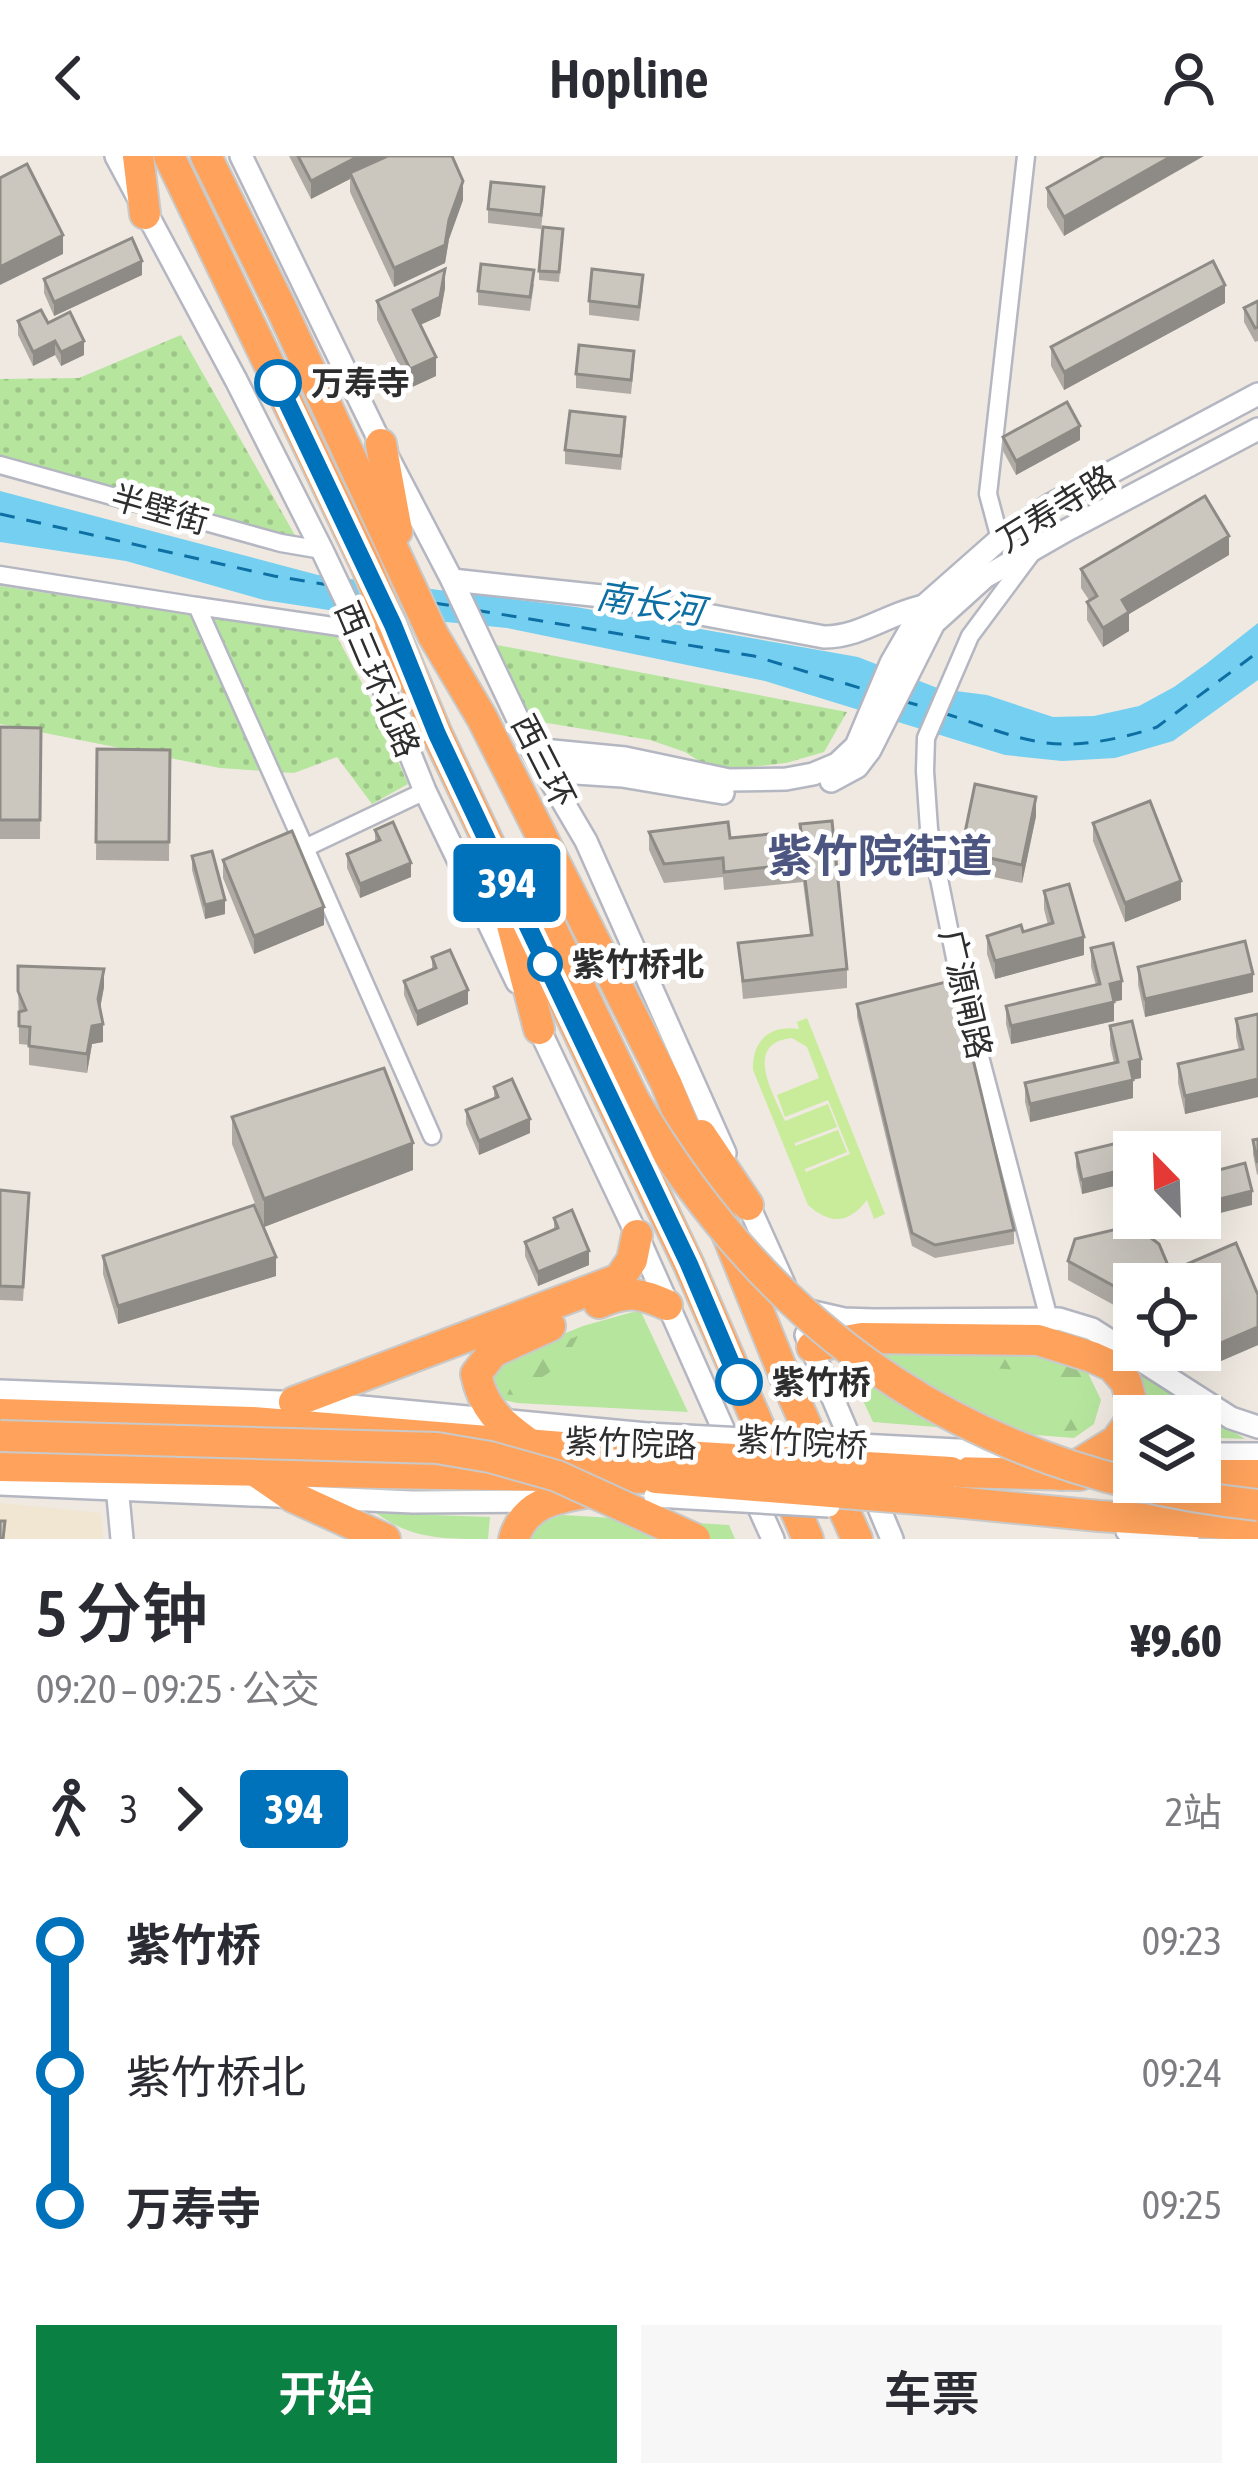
<!DOCTYPE html>
<html lang="zh">
<meta charset="utf-8">
<style>
body{margin:0;font-family:"Asap Condensed","Noto Sans SC",sans-serif;background:#f7f7f7;color:#2b2b33;height:100vh;display:flex;flex-direction:column;font-size:45px;white-space:nowrap}
*{box-sizing:border-box;margin:0}
p{font-size:39px;color:#7c7c81}
.icon{flex:none;width:66px;height:66px;fill:none;stroke:currentColor;stroke-width:2;stroke-linecap:round;stroke-linejoin:round}
.map{position:relative;height:1383px;overflow:hidden}
.drawer{display:flex;flex-direction:column;background:#fff;flex:1}
.drawer>*{flex:none}
.badge{padding:0 24px;border-radius:9px;font-size:42px;line-height:78px}
.needle{width:78px;rotate:337deg}
.buttons{position:absolute;left:1113px;top:975px;display:grid;gap:24px}
.buttons a{display:grid;place-items:center;width:108px;height:108px;border-radius:0px;background:#fff;box-shadow:0 12px 48px #0002;font-size:60px}
.map>.badge{position:absolute;translate:-50% -50%;box-shadow:0 0 0 6px #fff}
.legs{display:flex;align-items:center;gap:18px;height:132px;padding:0 36px;font-size:39px}
.legs p{margin-inline-start:auto}
.headline{display:flex;align-items:center;justify-content:space-between;height:204px;padding:0 36px}
h1{font-size:66px;font-weight:600;line-height:90px}
.action{display:flex;gap:24px;margin-top:auto;padding:24px 36px}
.action a{flex:1;height:138px;border-radius:0px;background:#0b8043;color:#fff;font-size:48px;font-weight:600;line-height:138px;text-align:center}
.action a+a{background:#f7f7f7;color:#2b2b33}
ul{padding:0 36px;list-style:none}
li{display:flex;align-items:center;gap:42px;height:132px;font-size:45px}
li i{display:grid;place-items:center;width:18px;height:100%;margin:0 15px;background:currentColor}
li i::after{content:'';width:30px;height:30px;margin:-15px;border:9px solid;border-radius:50%;background:#fff}
li p{margin-inline-start:auto}
li:first-child i{background:linear-gradient(#0000 50%,currentColor 0)}
li:last-child i{background:linear-gradient(currentColor 50%,#0000 0)}
header{display:flex;justify-content:space-between;align-items:center;height:156px;padding:0 36px;background:#fff;font-size:54px;font-weight:600}
.map>svg:first-child{display:block}
.education{fill:#f0e6d1}
.grass{fill:#b6e59e}
.forest{fill:url(#forest-firs)}
.park{fill:url(#park-dots)}
.pitch{fill:#c9ec9a;fill-rule:evenodd}
.water{fill:#75cff0}
.lines{fill:none;stroke-linecap:round;stroke-linejoin:round}
.ferry{stroke:#0d6fa3;stroke-width:3;stroke-dasharray:15 12;stroke-linecap:butt}
.street-casing{stroke:#b4b7c1;stroke-width:21}
.secondary-casing{stroke:#b4b7c1;stroke-width:26}
.highway-casing{stroke:#c9c9c9;stroke-width:34}
.street{stroke:#fff;stroke-width:16}
.secondary{stroke:#fff;stroke-width:21}
.highway{stroke:#ffa35c;stroke-width:30}
.secondary-bridge-casing{stroke:#b4b7c1;stroke-width:26;stroke-linecap:butt}
.highway-bridge-casing{stroke:#c9c9c9;stroke-width:34;stroke-linecap:butt}
.secondary-bridge{stroke:#fff;stroke-width:21}
.highway-bridge{stroke:#ffa35c;stroke-width:30}
.wall{fill:#afaba4}
.shaded-wall{fill:#8e8b86}
.building{fill:#cbc7bf;stroke:#8e8b86;stroke-width:3}
.line-1-casing{stroke:#fff;stroke-width:27}
.line-1{stroke:#0072bc;stroke-width:18}
.stop-1-dot{fill:#fff;stroke:#0072bc;stroke-width:6}
.labels{text-anchor:middle;dominant-baseline:central;stroke-width:10;stroke-linejoin:round;paint-order:stroke}
.stop-label{font-size:33px;font-weight:bold;fill:#2e2e2e;stroke:#fff;text-anchor:start}
.street-label{font-size:33px;fill:#2e2e2e;stroke:#fff}
.water-label{font-size:36px;font-style:italic;fill:#0d6fa3;stroke:#fff}
.district-label{font-size:45px;font-weight:bold;fill:#4d5680;stroke:#fff}
</style>
<header><svg class="icon" aria-label="back" viewBox="0 0 24 24"><path d="M15 5l-7 7 7 7"/></svg>Hopline<svg class="icon" aria-label="person" viewBox="0 0 24 24"><circle cx="12" cy="8" r="4"/><path d="M4 21q1-7 8-7t8 7"/></svg></header>
<div class="map">
<svg width="1258" height="1383" viewBox="0 0 1258 1383">
<defs>
<pattern id="forest-firs" width="22" height="20" patternUnits="userSpaceOnUse" patternTransform="scale(3)"><rect width="22" height="20" fill="#b6e59e"/><path d="M5 1l3.5 6h-7zM16 11l3.5 6h-7z" fill="#9dc588"/></pattern>
<pattern id="park-dots" width="8" height="8" patternUnits="userSpaceOnUse" patternTransform="scale(3)"><rect width="8" height="8" fill="#b6e59e"/><path d="M2 2h.1M6 6h.1" fill="none" stroke="#9dc588" stroke-width="1.8" stroke-linecap="round"/></pattern>
</defs>
<rect width="100%" height="100%" fill="#efe9e1"/>
<path class="education" d="M0,1347L101,1357L103,1383H0Z"/>
<g class="grass">
<path d="M640,1154L688,1256L517,1247L504,1244L491,1229L497,1205L583,1170Z"/>
<path d="M1014,1189L1086,1213L1101,1244L1094,1268L1074,1282L873,1266L840,1195L973,1200Z"/>
<path d="M1120,1203L1245,1283L1200,1281V1260H1139Z"/>
<path d="M376,1357L490,1361L488,1383C441,1383 412,1383 376,1357Z"/>
<path d="M563,1359L729,1369L735,1383H529L543,1365Z"/>
</g>
<g class="forest">
<path d="M578,1180L564,1207L536,1225L539,1237L508,1239L499,1224L501,1208Z"/>
<path d="M1001,1200C1047,1203 1100,1200 1094,1262L1082,1274L1046,1276L1030,1273L1023,1261L1067,1251C1060,1202 994,1216 959,1211L968,1206Z"/>
</g>
<g class="park">
<path d="M181,179L296,381L0,300V223L79,222Z"/>
<path d="M0,430L337,481L369,540L408,628L372,648L337,601L294,617L220,612L0,568Z"/>
<path d="M497,489L847,556L824,596L786,607L715,615L685,596L650,584L535,565L526,556Z"/>
</g>
<path class="pitch" d="M807,862L885,1058L874,1063L867,1044C848,1068 831,1069 808,1049L753,914C752,884 770,869 799,873L797,866ZM792,882L807,891L819,922L777,939L785,961L828,944L850,998L806,1016L805,1013L847,996L838,974L795,990V987L837,971L828,948L785,965C774,939 742,887 792,882Z"/>
<path class="water" d="M0,335L318,419L576,451L858,501L940,533L987,539L1053,561L1094,560L1139,550L1174,531L1206,508L1258,467V524L1173,585L1115,602L1062,605L1005,599L765,525L507,472L335,455L264,444L126,405L0,386Z"/>
<g class="lines">
<g class="ferry">
<path d="M0,358L274,420L329,429"/>
<path d="M434,447L454,450"/>
<path d="M475,454L754,500L870,535"/>
<path d="M903,545L928,552"/>
<path d="M943,557C980,568 1024,588 1063,588C1091,589 1131,580 1157,571L1258,496"/>
</g>
<g class="street-casing">
<g id="street">
<path d="M0,309L281,387L322,394"/>
<path d="M1000,383L988,338L1026,0"/>
<path d="M1031,398L970,480L926,582L925,615L929,673L958,817L1049,1163"/>
<path d="M0,419L197,450"/>
<path d="M360,474L197,450L305,692L425,635"/>
<path d="M305,692L432,980"/>
</g>
</g>
<g class="secondary-casing">
<g id="secondary">
<path d="M116,0L236,224L322,394L360,474L425,635L517,826"/>
<path d="M241,0L381,288L452,424L532,593L586,685L725,997"/>
<path d="M452,424L611,441L824,481C861,481 889,457 924,450"/>
<path d="M532,593L625,602L729,624L786,623L813,618L837,608L856,590L891,507L924,450L1000,383L1050,349L1258,238"/>
<path d="M545,615L622,620L723,637"/>
<path d="M831,625L857,611L870,594L934,467L985,421L1067,374L1258,273"/>
<path d="M533,860L637,1079L733,1295"/>
<path d="M743,1037L784,1128"/>
<path d="M809,1155L844,1163L874,1164L1059,1163L1092,1173L1231,1262L1258,1271"/>
<path d="M806,1179L857,1299"/>
<path d="M0,1235L330,1248L647,1278"/>
<path d="M957,1294L1019,1295"/>
<path d="M1200,1298H1258"/>
<path d="M116,1319L122,1383"/>
<path d="M0,1328L413,1346L547,1345"/>
<path d="M869,1328L892,1383"/>
<path d="M751,1334L773,1383"/>
<path d="M1127,1375L1188,1383"/>
</g>
</g>
<g class="highway-casing">
<g id="highway">
<path d="M138,0L145,58"/>
<path d="M169,0L366,410L437,578L689,1109L808,1383"/>
<path d="M206,0L282,154L433,479L482,562L666,927L789,1231L857,1383"/>
<path d="M381,288L397,375"/>
<path d="M533,734L634,944"/>
<path d="M512,769L539,873"/>
<path d="M701,979L748,1049"/>
<path d="M599,1147C629,1134 639,1137 667,1149"/>
<path d="M812,1191L862,1182L1038,1184L1092,1201L1112,1210L1126,1226L1132,1247L1129,1267L1116,1285L1061,1319"/>
<path d="M294,1246L619,1123L632,1104L637,1079"/>
<path d="M0,1258L252,1266L649,1298"/>
<path d="M527,1286C500,1267 483,1252 476,1218L493,1196L550,1170"/>
<path d="M0,1310L656,1322"/>
<path d="M255,1315L293,1341L385,1383"/>
<path d="M951,1316L1080,1319"/>
<path d="M1200,1319H1258"/>
<path d="M955,1346L1099,1360L1258,1370"/>
<path d="M514,1383C526,1340 569,1341 607,1333"/>
</g>
</g>
<use href="#street" class="street"/>
<use href="#secondary" class="secondary"/>
<use href="#highway" class="highway"/>
<g class="secondary-bridge-casing">
<g id="secondary-bridge">
<path d="M647,1278L957,1294"/>
<path d="M655,1340L829,1350"/>
</g>
</g>
<g class="highway-bridge-casing">
<g id="highway-bridge">
<path d="M634,944C776,1185 979,1320 1258,1349"/>
<path d="M0,1280L437,1292L490,1301L557,1320L695,1383"/>
<path d="M649,1298L951,1316"/>
<path d="M656,1322L955,1346"/>
</g>
</g>
<use href="#secondary-bridge" class="secondary-bridge"/>
<use href="#highway-bridge" class="highway-bridge"/>
</g>
<g class="wall">
<path d="M289,0H452L463,44L449,83L445,107L394,131L350,36V23L311,43Z"/>
<path d="M1104,0L1064,80L1047,51V32Z"/>
<path d="M544,45L541,73L488,67V53Z"/>
<path d="M563,82L559,126L539,124V115Z"/>
<path d="M142,119L54,160L44,137V123Z"/>
<path d="M534,128L530,155L478,149V135Z"/>
<path d="M445,132L440,160L420,169L436,220L410,232L377,164V145Z"/>
<path d="M643,133L639,165L589,159V145Z"/>
<path d="M1258,145V185L1255,186L1244,166V152Z"/>
<path d="M1225,147L1064,234L1051,210V191Z"/>
<path d="M18,165L48,167L84,199L61,210L55,199L33,210L18,179Z"/>
<path d="M634,209L631,238L576,232V218Z"/>
<path d="M625,275L621,314L565,308V294Z"/>
<path d="M1003,281L1080,284L1016,319L1003,295Z"/>
<path d="M1229,399L1129,458V475L1103,491L1087,464V446L1089,444L1081,432V413Z"/>
<path d="M0,571L41,572L40,683H0Z"/>
<path d="M97,593L170,594L169,705L96,704Z"/>
<path d="M1036,660L1022,727L961,714V696Z"/>
<path d="M1093,667L1181,744L1125,766L1093,685Z"/>
<path d="M375,674L411,721L360,742L347,712V698L375,686Z"/>
<path d="M800,675L847,813V832L743,843L738,787L810,779L803,726L724,734L723,721L664,727L649,694V676L730,682Z"/>
<path d="M192,700L225,758L205,763L192,714Z"/>
<path d="M223,704L324,769L254,798L223,722Z"/>
<path d="M1044,735L1084,799L995,823L987,798V780L1023,776L1048,769L1044,753Z"/>
<path d="M1091,792L1122,844L1114,846V865L1011,888L1006,868V850L1096,829L1091,811Z"/>
<path d="M432,801L468,848L417,870L404,839V825L432,813Z"/>
<path d="M18,810L104,831L100,853L103,886L92,888L87,917L29,909V889L19,888Z"/>
<path d="M1138,811L1253,836L1145,861L1138,829Z"/>
<path d="M857,848L1014,1074V1088L935,1102L912,1090L857,861Z"/>
<path d="M1258,858V941L1185,958L1178,927V908L1239,894L1236,881V863Z"/>
<path d="M1110,870L1141,922L1133,924V942L1030,966L1025,946V927L1114,907L1110,889Z"/>
<path d="M494,931L530,977L479,999L466,968V954L494,942Z"/>
<path d="M232,961L413,1014L264,1071L232,988Z"/>
<path d="M1258,983V1018L1257,1019L1253,998V984Z"/>
<path d="M1134,996V1025L1082,1038L1076,1011V997Z"/>
<path d="M0,1034L29,1051L23,1145L0,1144Z"/>
<path d="M554,1062L589,1109L538,1130L525,1100V1086L554,1074Z"/>
<path d="M103,1100L276,1120L118,1168L103,1118Z"/>
<path d="M1068,1105L1172,1128H1134V1160L1068,1124Z"/>
<path d="M1180,1111L1258,1139V1189L1214,1208L1200,1176V1128H1180Z"/>
</g>
<g class="shaded-wall">
<path d="M359,0H394L350,17V23L311,43V25Z"/>
<path d="M1172,0H1204L1064,80V61Z"/>
<path d="M463,25V44L449,83L445,107L394,131V112Z"/>
<path d="M63,79V98L0,129V111Z"/>
<path d="M142,105V119L54,160V146Z"/>
<path d="M445,113V132L440,160L413,172V154Z"/>
<path d="M1225,129V147L1064,234V216Z"/>
<path d="M55,185V199L33,210V196Z"/>
<path d="M84,185V199L61,210V196Z"/>
<path d="M436,201V220L410,232V213Z"/>
<path d="M1080,270V284L1016,319V305Z"/>
<path d="M1229,380V399L1129,458V475L1103,491V472L1122,444Z"/>
<path d="M1036,641V660L1022,727V709Z"/>
<path d="M411,707V721L360,742V728Z"/>
<path d="M1181,725V744L1125,766V747Z"/>
<path d="M225,744V758L205,763V749Z"/>
<path d="M324,751V769L254,798V780Z"/>
<path d="M1084,781V799L995,823V805Z"/>
<path d="M104,813V831L98,862V843Z"/>
<path d="M1253,818V836L1145,861V843Z"/>
<path d="M1122,825V844L1110,846V828Z"/>
<path d="M468,834V848L417,870V856Z"/>
<path d="M1114,846V865L1011,888V870Z"/>
<path d="M103,868V886L92,888L87,917V898L92,870Z"/>
<path d="M1141,903V922L1129,924V906Z"/>
<path d="M1258,923V941L1185,958V940Z"/>
<path d="M1133,924V942L1030,966V948Z"/>
<path d="M530,963V977L479,999V985Z"/>
<path d="M413,987V1014L264,1071V1043Z"/>
<path d="M1134,1011V1025L1082,1038V1024Z"/>
<path d="M1252,1035V1049L1169,1070V1062H1200V1048Z"/>
<path d="M589,1095V1109L538,1130V1116Z"/>
<path d="M276,1101V1120L118,1168V1150Z"/>
<path d="M1258,1171V1189L1214,1208V1190Z"/>
</g>
<g class="building">
<path d="M298,0H359L311,25Z"/>
<path d="M388,0H452L463,25L449,64L445,89L394,112L350,17Z"/>
<path d="M1104,0H1172L1064,61L1047,32Z"/>
<path d="M27,8L63,79L0,111V22Z"/>
<path d="M491,26L544,31L541,59L488,53Z"/>
<path d="M543,71L563,73L559,116L539,115Z"/>
<path d="M132,82L142,105L54,146L44,123Z"/>
<path d="M1213,105L1225,129L1064,216L1051,191Z"/>
<path d="M481,108L534,114L530,141L478,135Z"/>
<path d="M445,113L440,141L413,154L436,201L410,213L377,145Z"/>
<path d="M592,113L643,119L639,151L589,145Z"/>
<path d="M1258,145V171L1255,172L1244,152Z"/>
<path d="M41,154L48,167L70,156L84,185L61,196L55,185L33,196L18,165Z"/>
<path d="M579,189L634,195L631,224L576,218Z"/>
<path d="M1067,246L1080,270L1016,305L1003,281Z"/>
<path d="M570,255L625,261L621,300L565,294Z"/>
<path d="M1205,340L1229,380L1122,444L1129,456L1103,472L1087,446L1097,440L1081,413Z"/>
<path d="M0,571L41,572L40,664H0Z"/>
<path d="M97,593L170,594L169,686H96Z"/>
<path d="M975,628L1036,641L1022,709L961,696Z"/>
<path d="M1150,645L1181,725L1125,747L1093,667Z"/>
<path d="M832,665L847,813L743,825L738,787L812,779L803,707L724,716L723,702L664,708L649,676L728,666L730,682L801,675L800,668Z"/>
<path d="M393,666L411,707L360,728L347,698L380,684L375,674Z"/>
<path d="M292,675L324,751L254,780L223,704Z"/>
<path d="M212,695L225,744L205,749L192,700Z"/>
<path d="M1069,728L1084,781L995,805L987,780L1021,769L1023,776L1053,767L1044,735Z"/>
<path d="M1245,785L1253,818L1145,843L1138,811Z"/>
<path d="M1113,787L1122,825L1110,828L1114,846L1011,870L1006,850L1100,828L1091,792Z"/>
<path d="M450,794L468,834L417,856L404,825L436,812L432,801Z"/>
<path d="M18,810L104,813L98,843L103,868L92,870L87,898L29,890L30,871L19,870V856L26,854L18,835Z"/>
<path d="M954,824L1014,1074L935,1089L912,1077L857,848Z"/>
<path d="M1258,858V923L1185,940L1178,908L1243,893L1236,863Z"/>
<path d="M1132,865L1141,903L1129,906L1133,924L1030,948L1025,927L1118,906L1110,870Z"/>
<path d="M384,912L413,987L264,1043L232,961Z"/>
<path d="M512,923L530,963L479,985L466,954L498,941L494,931Z"/>
<path d="M1146,980L1150,996H1134V1011L1082,1024L1076,997Z"/>
<path d="M1258,983V1004L1257,1005L1253,984Z"/>
<path d="M1245,1007L1252,1035L1200,1048V1019Z"/>
<path d="M0,1034L29,1037L23,1131L0,1130Z"/>
<path d="M254,1049L276,1101L118,1150L103,1100Z"/>
<path d="M572,1054L589,1095L538,1116L525,1086L558,1072L554,1062Z"/>
<path d="M1134,1069L1159,1088L1172,1119L1166,1128H1134V1141L1068,1105L1075,1083Z"/>
<path d="M1236,1087L1258,1139V1171L1214,1190L1200,1157V1128H1187L1180,1111Z"/>
<path d="M0,1365H5L3,1383H0Z"/>
</g>
<g class="lines">
<g class="line-1-casing">
<path id="line-1" d="M278,227L393,469L437,578L494,699L689,1108L739,1226"/>
</g>
<use href="#line-1" class="line-1"/>
</g>
<g class="stop-1-dot">
<circle cx="278" cy="227" r="21"/>
<circle cx="545" cy="808" r="15"/>
<circle cx="739" cy="1226" r="21"/>
</g>
<g class="labels">
<g class="stop-label">
<text x="311" y="227">万寿寺</text>
<text x="572" y="808">紫竹桥北</text>
<text x="772" y="1226">紫竹桥</text>
</g>
<g class="street-label">
<text transform="translate(1056 352) rotate(-32)">万寿寺路</text>
<text transform="translate(160 353) rotate(16)">半壁街</text>
<text transform="translate(378 523) rotate(67)">西三环北路</text>
<text transform="translate(544 605) rotate(63)">西三环</text>
<text transform="translate(966 838) rotate(77)">广源闸路</text>
<text transform="translate(802 1286) rotate(3)">紫竹院桥</text>
<text transform="translate(631 1287) rotate(2)">紫竹院路</text>
</g>
<g class="water-label">
<text transform="translate(650 447) rotate(9)">南长河</text>
</g>
<g class="district-label">
<text x="880" y="700">紫竹院街道</text>
</g>
</g>
</svg>
<div class="buttons">
<a><svg class="needle" viewBox="-14 -14 28 28"><path d="M0-13l5 13h-10z" fill="#e53935"/><path d="M0 13l5-13h-10z" fill="#7c7c81"/></svg></a>
<a><svg class="icon" aria-label="locate" viewBox="0 0 24 24"><circle cx="12" cy="12" r="6"/><path d="M12 2v4M12 18v4M2 12h4M18 12h4"/></svg></a>
<a><svg class="icon" aria-label="layers" viewBox="0 0 24 24"><path d="M12 4l9 5-9 5-9-5zM3 14l9 5 9-5"/></svg></a>
</div>
<b class="badge" style="left:507px;top:727px;background:#0072bc;color:#fff">394</b>
</div>
<section class="drawer">
<div class="headline"><div><h1>5 分钟</h1><p>09:20 – 09:25 · 公交</p></div><b>¥9.60</b></div>
<div class="legs"><svg class="icon" aria-label="walk" viewBox="0 0 24 24"><circle cx="13" cy="4" r="2"/><path d="M13 8l-2 6 4 7M11 14l-3 7M7 12l3-4h3l4 4"/></svg>3<svg class="icon" aria-label="forward" viewBox="0 0 24 24"><path d="M9 5l7 7-7 7"/></svg><b class="badge" style="background:#0072bc;color:#fff">394</b><p>2站</p></div>
<ul>
<li><i style="color:#0072bc"></i><b>紫竹桥</b><p>09:23</p></li>
<li><i style="color:#0072bc"></i><span>紫竹桥北</span><p>09:24</p></li>
<li><i style="color:#0072bc"></i><b>万寿寺</b><p>09:25</p></li>
</ul>
<div class="action"><a>开始</a><a>车票</a></div>
</section>
